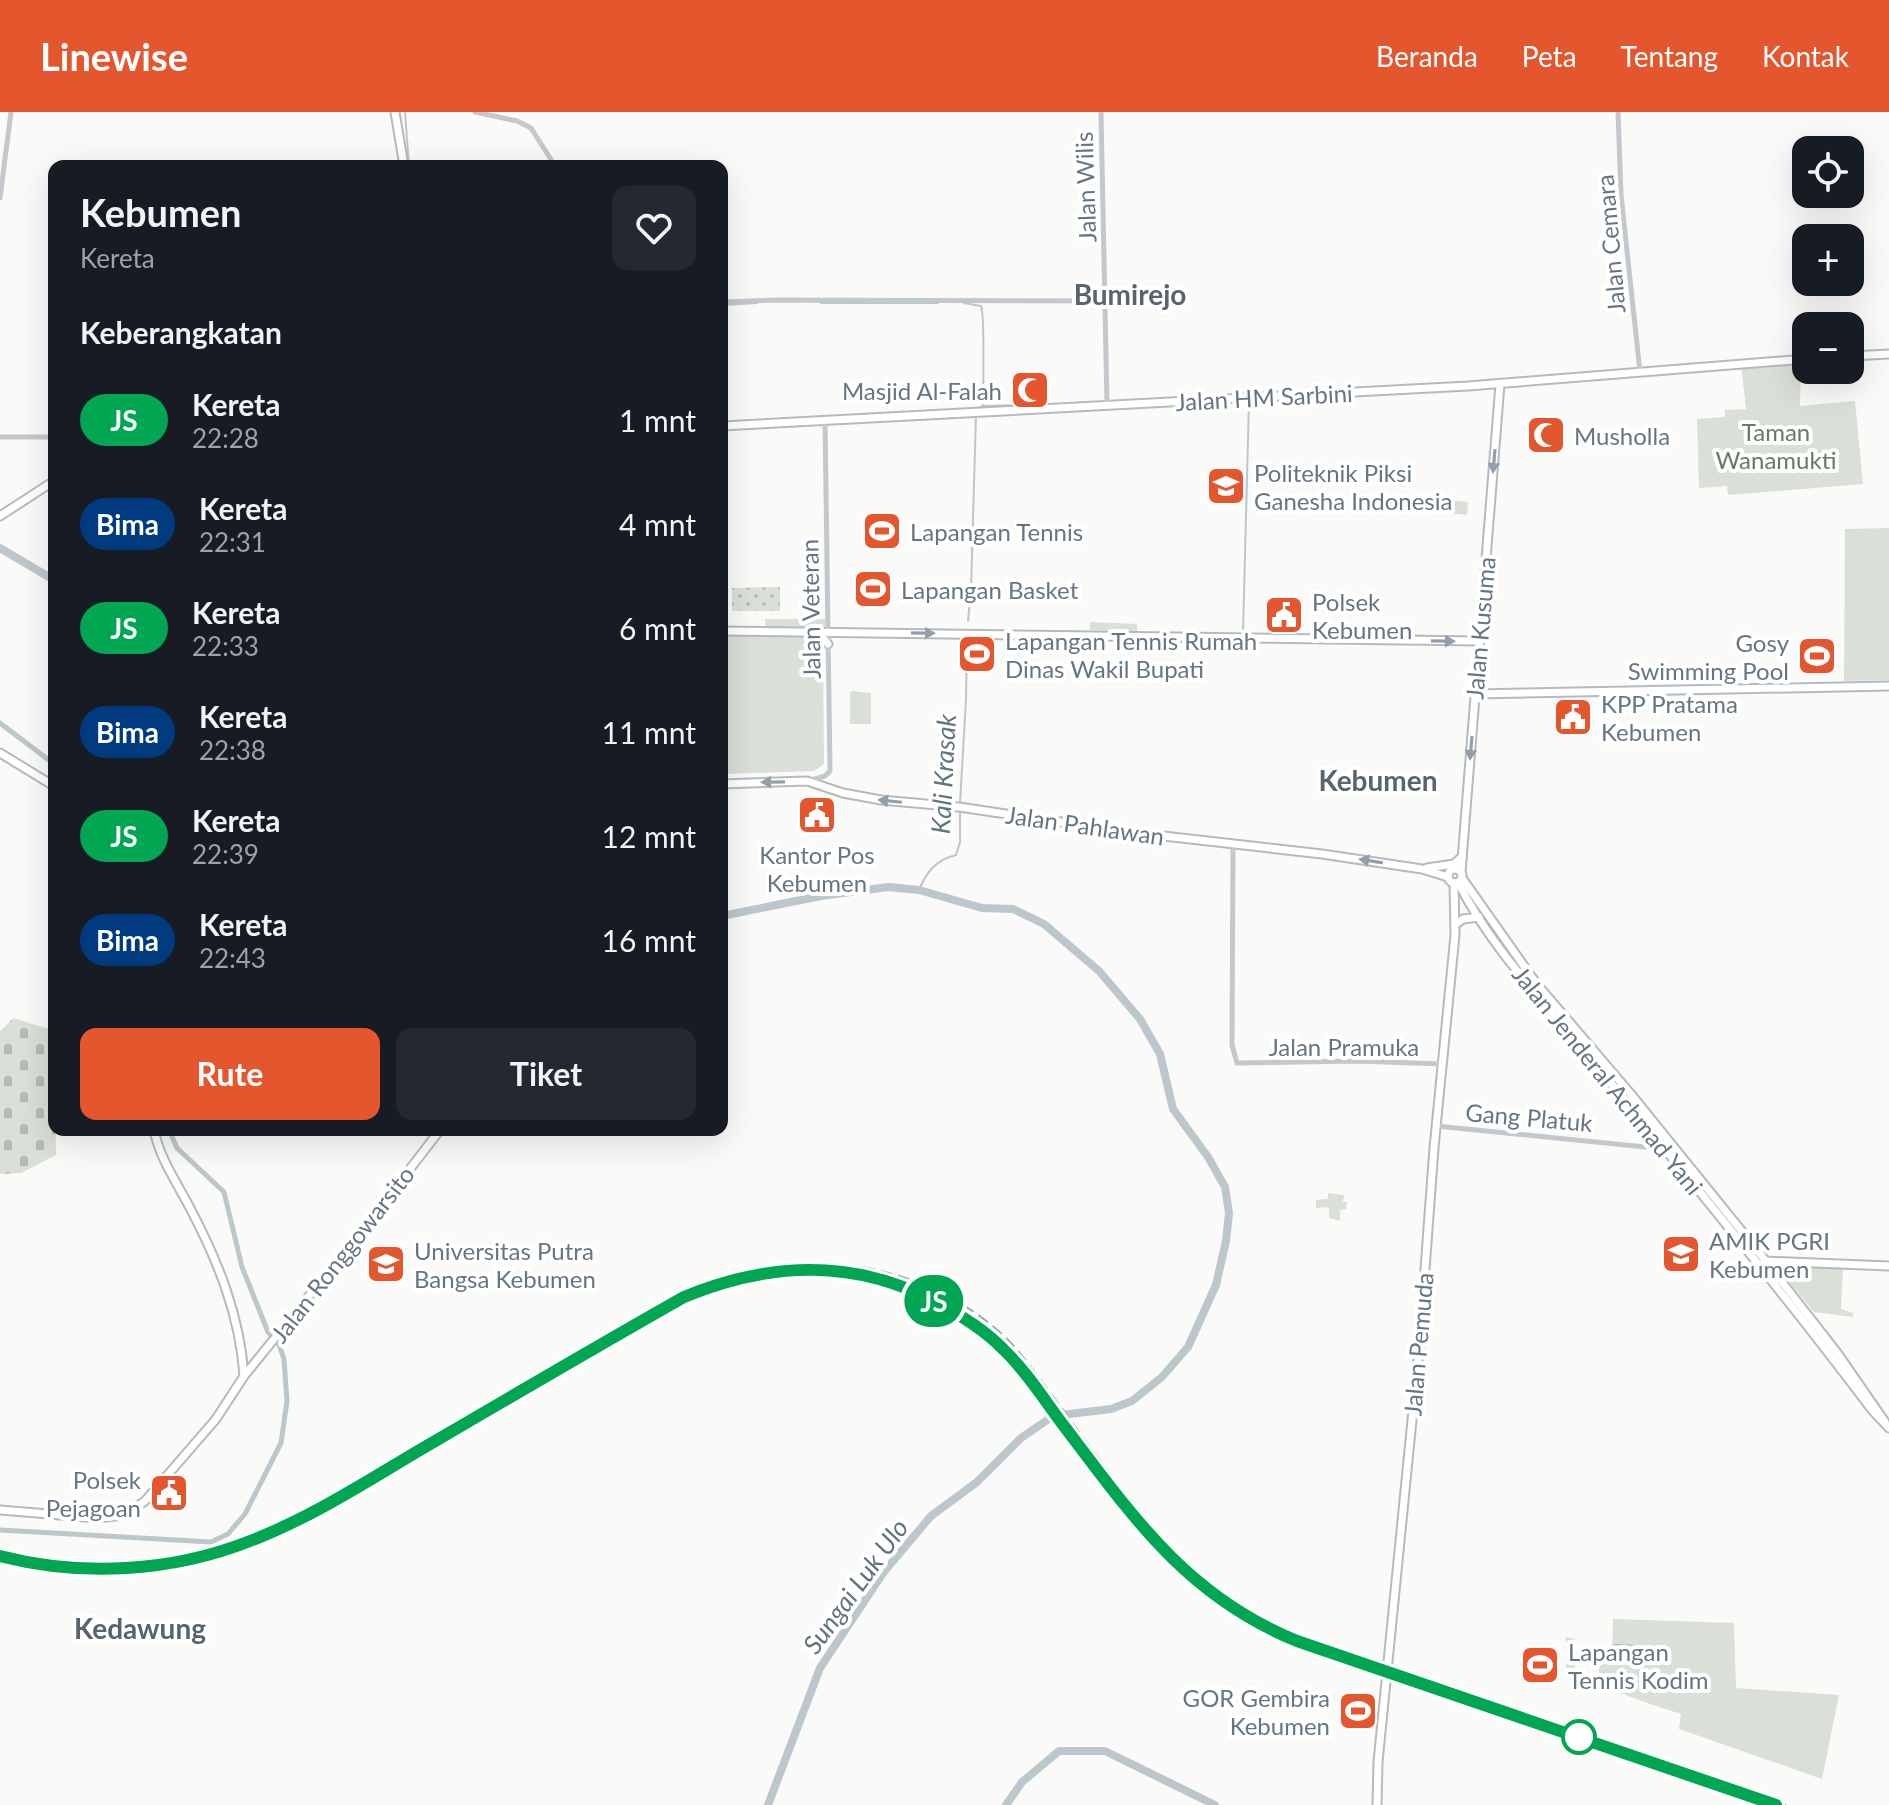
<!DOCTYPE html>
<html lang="id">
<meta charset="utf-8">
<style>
body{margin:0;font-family:Lato,sans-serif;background:#242831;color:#f1f3f6;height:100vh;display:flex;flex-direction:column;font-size:30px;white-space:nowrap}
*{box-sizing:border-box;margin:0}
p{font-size:26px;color:#9ea1a6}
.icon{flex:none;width:44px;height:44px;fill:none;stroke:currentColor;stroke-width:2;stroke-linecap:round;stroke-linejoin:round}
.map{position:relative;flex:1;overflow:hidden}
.details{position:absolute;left:48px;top:48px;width:680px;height:976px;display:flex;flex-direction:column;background:#171b24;border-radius:16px;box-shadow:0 8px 32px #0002}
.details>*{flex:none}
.badge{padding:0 16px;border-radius:26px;font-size:28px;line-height:52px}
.buttons{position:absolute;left:1792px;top:24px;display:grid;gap:16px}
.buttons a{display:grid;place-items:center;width:72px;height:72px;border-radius:16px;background:#171b24;box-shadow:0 8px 32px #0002;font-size:40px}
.map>.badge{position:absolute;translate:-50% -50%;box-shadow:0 0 0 4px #fff}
h2{padding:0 32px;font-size:30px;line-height:72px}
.round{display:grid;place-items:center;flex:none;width:84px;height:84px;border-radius:16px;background:#242831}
.overview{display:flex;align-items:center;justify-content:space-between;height:136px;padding:0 32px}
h1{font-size:38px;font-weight:700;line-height:60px}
.action{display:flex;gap:16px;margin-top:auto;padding:16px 32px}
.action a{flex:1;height:92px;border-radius:16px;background:#e4572e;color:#fff;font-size:32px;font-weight:700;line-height:92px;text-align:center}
.action a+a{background:#242831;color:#f1f3f6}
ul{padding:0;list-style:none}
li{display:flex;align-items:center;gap:24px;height:104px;padding:0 32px}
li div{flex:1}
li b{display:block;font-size:30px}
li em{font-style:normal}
li .badge{min-width:88px;font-weight:700;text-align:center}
header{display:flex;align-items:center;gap:48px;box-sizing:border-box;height:112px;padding:0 40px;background:#e4572e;color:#fff}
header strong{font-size:38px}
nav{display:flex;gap:44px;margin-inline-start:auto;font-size:28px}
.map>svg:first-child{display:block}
.grass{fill:url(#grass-dots)}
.cemetery{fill:url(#cemetery-stones)}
.park{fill:#dadfd7}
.water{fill:url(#water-waves)}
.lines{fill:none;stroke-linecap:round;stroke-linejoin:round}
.stream{stroke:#bbc7cb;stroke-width:2}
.canal{stroke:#bbc7cb;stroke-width:5}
.river{stroke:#bbc7cb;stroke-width:8}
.major-casing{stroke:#b5babe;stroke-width:11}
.minor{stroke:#c3c8cc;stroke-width:5}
.major{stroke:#fff;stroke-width:7}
.rail{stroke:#a2aab0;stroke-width:2;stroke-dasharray:12 6;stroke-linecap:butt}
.oneway{fill:#939fa8}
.line-casing{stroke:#fff;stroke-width:18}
.line{stroke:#00a651;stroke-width:12}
.stop-dot{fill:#fff;stroke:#00a651;stroke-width:4}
.labels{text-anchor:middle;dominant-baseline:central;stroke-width:8;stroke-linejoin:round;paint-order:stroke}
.street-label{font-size:24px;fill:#657683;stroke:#fff}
.poi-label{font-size:24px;fill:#657683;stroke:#fff;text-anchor:start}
.park-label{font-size:24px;fill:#687a64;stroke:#fff}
.water-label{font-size:26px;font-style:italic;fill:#60757c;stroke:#fff}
.quarter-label{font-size:28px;font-weight:bold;fill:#57646e;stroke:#fff}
</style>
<header>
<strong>Linewise</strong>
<nav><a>Beranda</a><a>Peta</a><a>Tentang</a><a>Kontak</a></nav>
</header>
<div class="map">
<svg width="1889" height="1693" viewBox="0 0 1889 1693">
<defs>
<pattern id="grass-dots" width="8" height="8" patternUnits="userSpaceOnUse" patternTransform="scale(2)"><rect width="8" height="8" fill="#dadfd7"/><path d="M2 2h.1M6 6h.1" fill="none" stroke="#b4b9b4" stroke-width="1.8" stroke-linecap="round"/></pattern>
<pattern id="cemetery-stones" width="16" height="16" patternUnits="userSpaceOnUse" patternTransform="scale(2)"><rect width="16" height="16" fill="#dadfd7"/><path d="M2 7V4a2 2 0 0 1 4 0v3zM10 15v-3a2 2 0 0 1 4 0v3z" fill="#b4b9b4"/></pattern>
<pattern id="water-waves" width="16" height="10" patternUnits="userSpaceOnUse" patternTransform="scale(2)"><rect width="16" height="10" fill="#bbc7cb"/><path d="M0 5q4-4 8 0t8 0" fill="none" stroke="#9ca6aa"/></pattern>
</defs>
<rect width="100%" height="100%" fill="#fafaf8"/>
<path class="grass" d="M780,475V499H732V476Z"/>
<path class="cemetery" d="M14,906L45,916H54L56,1043L21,1061L0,1062V919Z"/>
<g class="park">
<path d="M1801,251L1800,294L1855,289L1863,372L1728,383L1727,374L1699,376L1697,307L1725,305V298L1746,297L1741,252Z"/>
<path d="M1438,387L1468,390L1467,403L1438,400Z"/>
<path d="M1889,416V568L1844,569L1845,417Z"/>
<path d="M866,460L891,461V489L867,491Z"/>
<path d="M765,507H829L830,516L766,518Z"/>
<path d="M1090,510L1137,512V519L1090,518Z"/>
<path d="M814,523L819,525L823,533L824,652L814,659L722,662V524Z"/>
<path d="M968,529H986V556L969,555Z"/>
<path d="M852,579L871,581V612H850V581Z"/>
<path d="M1328,1081L1344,1083L1343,1090H1347L1346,1097L1340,1098V1109L1329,1106V1095L1316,1096V1088L1328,1087Z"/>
<path d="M1772,1149L1843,1154L1841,1197L1853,1201V1205L1814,1200Z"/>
<path d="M1613,1507L1734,1511L1736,1576L1839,1583L1822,1667L1679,1617L1681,1602C1664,1596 1614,1582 1603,1570C1598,1564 1598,1559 1600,1552L1612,1548Z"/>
<path d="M1566,1525L1575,1527V1562H1566Z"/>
<path d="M1528,1542H1553L1552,1565L1527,1564Z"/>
</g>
<g class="water">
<path d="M1810,526H1824L1825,562H1811Z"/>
<path d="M1612,1532L1639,1533L1643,1538L1640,1548H1612Z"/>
</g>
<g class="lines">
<g class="stream">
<path d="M405,0L409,54"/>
<path d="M821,191H938"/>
<path d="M964,191L981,194C985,202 983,278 983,294L977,297"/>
<path d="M722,193L757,191"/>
<path d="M983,294L1069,292"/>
<path d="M968,509L971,477L976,303"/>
<path d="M1243,521L1249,288"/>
<path d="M960,691L966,588L967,528"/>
<path d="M919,778C927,759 936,748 956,743L960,730V697"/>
</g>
<g class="canal">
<path d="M0,611L54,652"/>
<path d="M0,1418L211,1430L228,1422L245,1402L281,1331L287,1289L284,1247L279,1233L268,1220L242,1155L224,1080L177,1036L169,1018"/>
</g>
<g class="river">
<path d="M0,436L54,468"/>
<path d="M722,804L821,784L888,775L919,778L982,796L1013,797L1044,812L1099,859L1140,907L1160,942L1173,997L1208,1045L1225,1075L1229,1101L1226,1129L1216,1173L1188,1235L1162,1265L1132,1289L1111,1297L1053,1304L1021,1326L977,1370L931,1404L883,1461L820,1556L768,1693"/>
<path d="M1006,1693L1022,1670L1059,1639H1105L1215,1693"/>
</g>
<g class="major-casing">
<g id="major">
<path d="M395,0L404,54"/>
<path d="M1850,244L1889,242"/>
<path d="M722,314L1468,274L1806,247"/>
<path d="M0,404L54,369"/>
<path d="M722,519L1479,529"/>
<path d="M811,519L820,523L828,532"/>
<path d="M1475,582L1889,574"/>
<path d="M0,641L54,674"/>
<path d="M722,672L807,669L843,681L881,688L959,695L1128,720L1322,742L1422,757L1448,765"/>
<path d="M1427,756L1454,752L1462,745"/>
<circle cx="1455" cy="764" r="7"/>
<path d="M1461,760L1500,272"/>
<path d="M1462,766L1536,871L1630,981L1761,1143L1838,1242L1885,1310"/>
<path d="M1458,770C1492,839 1550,895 1598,955C1690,1068 1784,1181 1872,1298L1889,1316"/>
<path d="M1456,812L1463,807L1479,805"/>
<path d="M154,1018C160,1047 176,1069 190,1096C218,1149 240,1204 244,1264"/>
<path d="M1764,1149L1889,1154"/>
<path d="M0,1398L97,1406L124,1403L145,1389L216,1307L244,1264L369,1110L440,1018"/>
<path d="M1377,1693L1378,1650L1419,1238L1434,1036L1455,823L1454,771"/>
</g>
</g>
<g class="minor">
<path d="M475,0L517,9L531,16L555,54"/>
<path d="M1101,0L1107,293"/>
<path d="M1618,0L1621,83L1640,260"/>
<path d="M0,86L11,0"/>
<path d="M722,190L777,188L1106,189"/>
<path d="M0,325H54"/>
<path d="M808,669L825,664L830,659L825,309"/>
<path d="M1233,732L1232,933L1237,951L1356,949L1443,952"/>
<path d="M1436,1014L1665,1037"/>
</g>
<use href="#major" class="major"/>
<path class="rail" d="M0,1441C112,1469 222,1447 321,1392C401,1345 481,1298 561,1252C615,1221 668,1185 727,1165C823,1132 940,1158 1012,1232C1024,1245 1035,1261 1046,1275C1093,1338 1144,1413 1202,1466C1230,1491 1265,1510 1300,1525L1786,1693"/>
</g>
<defs><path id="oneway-solid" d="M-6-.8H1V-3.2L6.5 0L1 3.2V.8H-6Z" transform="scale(2)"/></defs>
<g class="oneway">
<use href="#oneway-solid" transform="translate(1494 349) rotate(95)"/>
<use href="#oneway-solid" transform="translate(923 521) rotate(1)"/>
<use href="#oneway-solid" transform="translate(1443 529) rotate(1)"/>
<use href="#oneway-solid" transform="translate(1471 636) rotate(95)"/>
<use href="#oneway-solid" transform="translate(773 670) rotate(179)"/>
<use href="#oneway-solid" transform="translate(890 689) rotate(-174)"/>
<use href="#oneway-solid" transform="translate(1371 749) rotate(-171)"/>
</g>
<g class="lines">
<g class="line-casing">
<path id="line" d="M0,1444C82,1465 172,1460 250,1429C316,1404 376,1363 437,1328C519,1280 601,1232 684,1185C771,1149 856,1146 940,1192C963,1205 986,1219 1004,1238C1027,1260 1045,1289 1064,1314C1133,1405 1187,1484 1297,1529L1776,1693"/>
</g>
<use href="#line" class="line"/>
</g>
<defs>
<g id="mosque-square" transform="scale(2)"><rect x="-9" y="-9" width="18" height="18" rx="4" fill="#e4572e" stroke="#fff"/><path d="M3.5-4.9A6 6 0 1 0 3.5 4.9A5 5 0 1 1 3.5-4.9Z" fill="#fff"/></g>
<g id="university-square" transform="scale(2)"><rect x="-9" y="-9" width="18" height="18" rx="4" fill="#e4572e" stroke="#fff"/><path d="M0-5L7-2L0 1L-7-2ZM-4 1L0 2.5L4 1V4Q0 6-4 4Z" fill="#fff"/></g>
<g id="stadium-square" transform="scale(2)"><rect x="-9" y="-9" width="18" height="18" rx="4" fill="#e4572e" stroke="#fff"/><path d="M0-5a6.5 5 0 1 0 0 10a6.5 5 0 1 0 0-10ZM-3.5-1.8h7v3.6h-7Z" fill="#fff"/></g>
<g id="civic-square" transform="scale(2)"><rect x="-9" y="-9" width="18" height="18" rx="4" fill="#e4572e" stroke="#fff"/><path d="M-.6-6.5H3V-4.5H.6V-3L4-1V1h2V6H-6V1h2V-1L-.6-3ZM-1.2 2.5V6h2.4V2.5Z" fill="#fff"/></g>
</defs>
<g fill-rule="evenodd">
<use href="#mosque-square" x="1030" y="278"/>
<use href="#mosque-square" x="1546" y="323"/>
<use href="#university-square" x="1226" y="374"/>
<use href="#stadium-square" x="882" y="419"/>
<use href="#stadium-square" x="873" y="477"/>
<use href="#civic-square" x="1284" y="503"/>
<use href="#stadium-square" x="977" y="542"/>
<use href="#stadium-square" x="1817" y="544"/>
<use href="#civic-square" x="1573" y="605"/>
<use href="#civic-square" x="817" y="703"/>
<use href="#university-square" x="1681" y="1142"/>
<use href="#university-square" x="386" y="1152"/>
<use href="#civic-square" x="169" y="1381"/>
<use href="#stadium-square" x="1540" y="1553"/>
<use href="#stadium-square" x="1358" y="1599"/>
</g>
<circle class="stop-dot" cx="1579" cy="1625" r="16"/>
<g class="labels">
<g class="street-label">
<text transform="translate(1085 75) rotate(-92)">Jalan Wilis</text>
<text transform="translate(1610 132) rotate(-95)">Jalan Cemara</text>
<text transform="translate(1264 285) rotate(-3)">Jalan HM Sarbini</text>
<text transform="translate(810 497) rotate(-91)">Jalan Veteran</text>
<text transform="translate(1480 516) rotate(-85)">Jalan Kusuma</text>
<text transform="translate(1085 713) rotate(8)">Jalan Pahlawan</text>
<text x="1344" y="934">Jalan Pramuka</text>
<text transform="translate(1608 968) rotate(51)">Jalan Jenderal Achmad Yani</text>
<text transform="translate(1529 1005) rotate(5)">Gang Platuk</text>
<text transform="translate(342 1142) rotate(-52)">Jalan Ronggowarsito</text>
<text transform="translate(1418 1232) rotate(-85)">Jalan Pemuda</text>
</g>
<g class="poi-label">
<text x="1002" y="278" text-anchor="end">Masjid Al-Falah</text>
<text x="1574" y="323">Musholla</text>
<text x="1254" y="360">Politeknik Piksi<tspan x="1254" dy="28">Ganesha Indonesia</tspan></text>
<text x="910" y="419">Lapangan Tennis</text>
<text x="901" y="477">Lapangan Basket</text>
<text x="1312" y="489">Polsek<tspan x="1312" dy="28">Kebumen</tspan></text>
<text x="1005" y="528">Lapangan Tennis Rumah<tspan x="1005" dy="28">Dinas Wakil Bupati</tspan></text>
<text x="1789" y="530" text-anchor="end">Gosy<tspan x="1789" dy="28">Swimming Pool</tspan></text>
<text x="1601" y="591">KPP Pratama<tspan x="1601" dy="28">Kebumen</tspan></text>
<text x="817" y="742" text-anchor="middle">Kantor Pos<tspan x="817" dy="28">Kebumen</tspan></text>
<text x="1709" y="1128">AMIK PGRI<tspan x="1709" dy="28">Kebumen</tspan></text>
<text x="414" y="1138">Universitas Putra<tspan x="414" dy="28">Bangsa Kebumen</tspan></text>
<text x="141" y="1367" text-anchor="end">Polsek<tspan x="141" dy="28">Pejagoan</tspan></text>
<text x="1568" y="1539">Lapangan<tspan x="1568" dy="28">Tennis Kodim</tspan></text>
<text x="1330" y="1585" text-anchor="end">GOR Gembira<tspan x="1330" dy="28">Kebumen</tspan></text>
</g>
<g class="park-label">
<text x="1776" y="319">Taman<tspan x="1776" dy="28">Wanamukti</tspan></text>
</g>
<g class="water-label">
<text transform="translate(943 662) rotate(-87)">Kali Krasak</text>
<text transform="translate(855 1474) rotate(-54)">Sungai Luk Ulo</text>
</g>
<g class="quarter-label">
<text x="1130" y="182">Bumirejo</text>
<text x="1378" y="668">Kebumen</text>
<text x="140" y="1516">Kedawung</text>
</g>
</g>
</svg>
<div class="buttons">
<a><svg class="icon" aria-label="locate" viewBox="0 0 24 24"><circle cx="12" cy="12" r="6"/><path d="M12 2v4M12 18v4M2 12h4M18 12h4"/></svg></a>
<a>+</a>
<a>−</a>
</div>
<b class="badge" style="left:934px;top:1189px;background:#00a651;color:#fff">JS</b>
<section class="details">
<div class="overview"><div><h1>Kebumen</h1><p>Kereta</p></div><a class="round"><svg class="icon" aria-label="heart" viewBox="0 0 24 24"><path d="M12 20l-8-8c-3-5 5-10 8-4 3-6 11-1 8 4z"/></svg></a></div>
<h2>Keberangkatan</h2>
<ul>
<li><span class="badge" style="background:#00a651;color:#fff">JS</span><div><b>Kereta</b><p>22:28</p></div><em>1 mnt</em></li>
<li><span class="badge" style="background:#003b80;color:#fff">Bima</span><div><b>Kereta</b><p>22:31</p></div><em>4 mnt</em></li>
<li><span class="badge" style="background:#00a651;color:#fff">JS</span><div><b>Kereta</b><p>22:33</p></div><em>6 mnt</em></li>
<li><span class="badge" style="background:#003b80;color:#fff">Bima</span><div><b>Kereta</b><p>22:38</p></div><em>11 mnt</em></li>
<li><span class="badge" style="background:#00a651;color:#fff">JS</span><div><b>Kereta</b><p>22:39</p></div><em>12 mnt</em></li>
<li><span class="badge" style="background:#003b80;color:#fff">Bima</span><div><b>Kereta</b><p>22:43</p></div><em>16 mnt</em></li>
</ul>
<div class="action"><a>Rute</a><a>Tiket</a></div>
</section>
</div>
